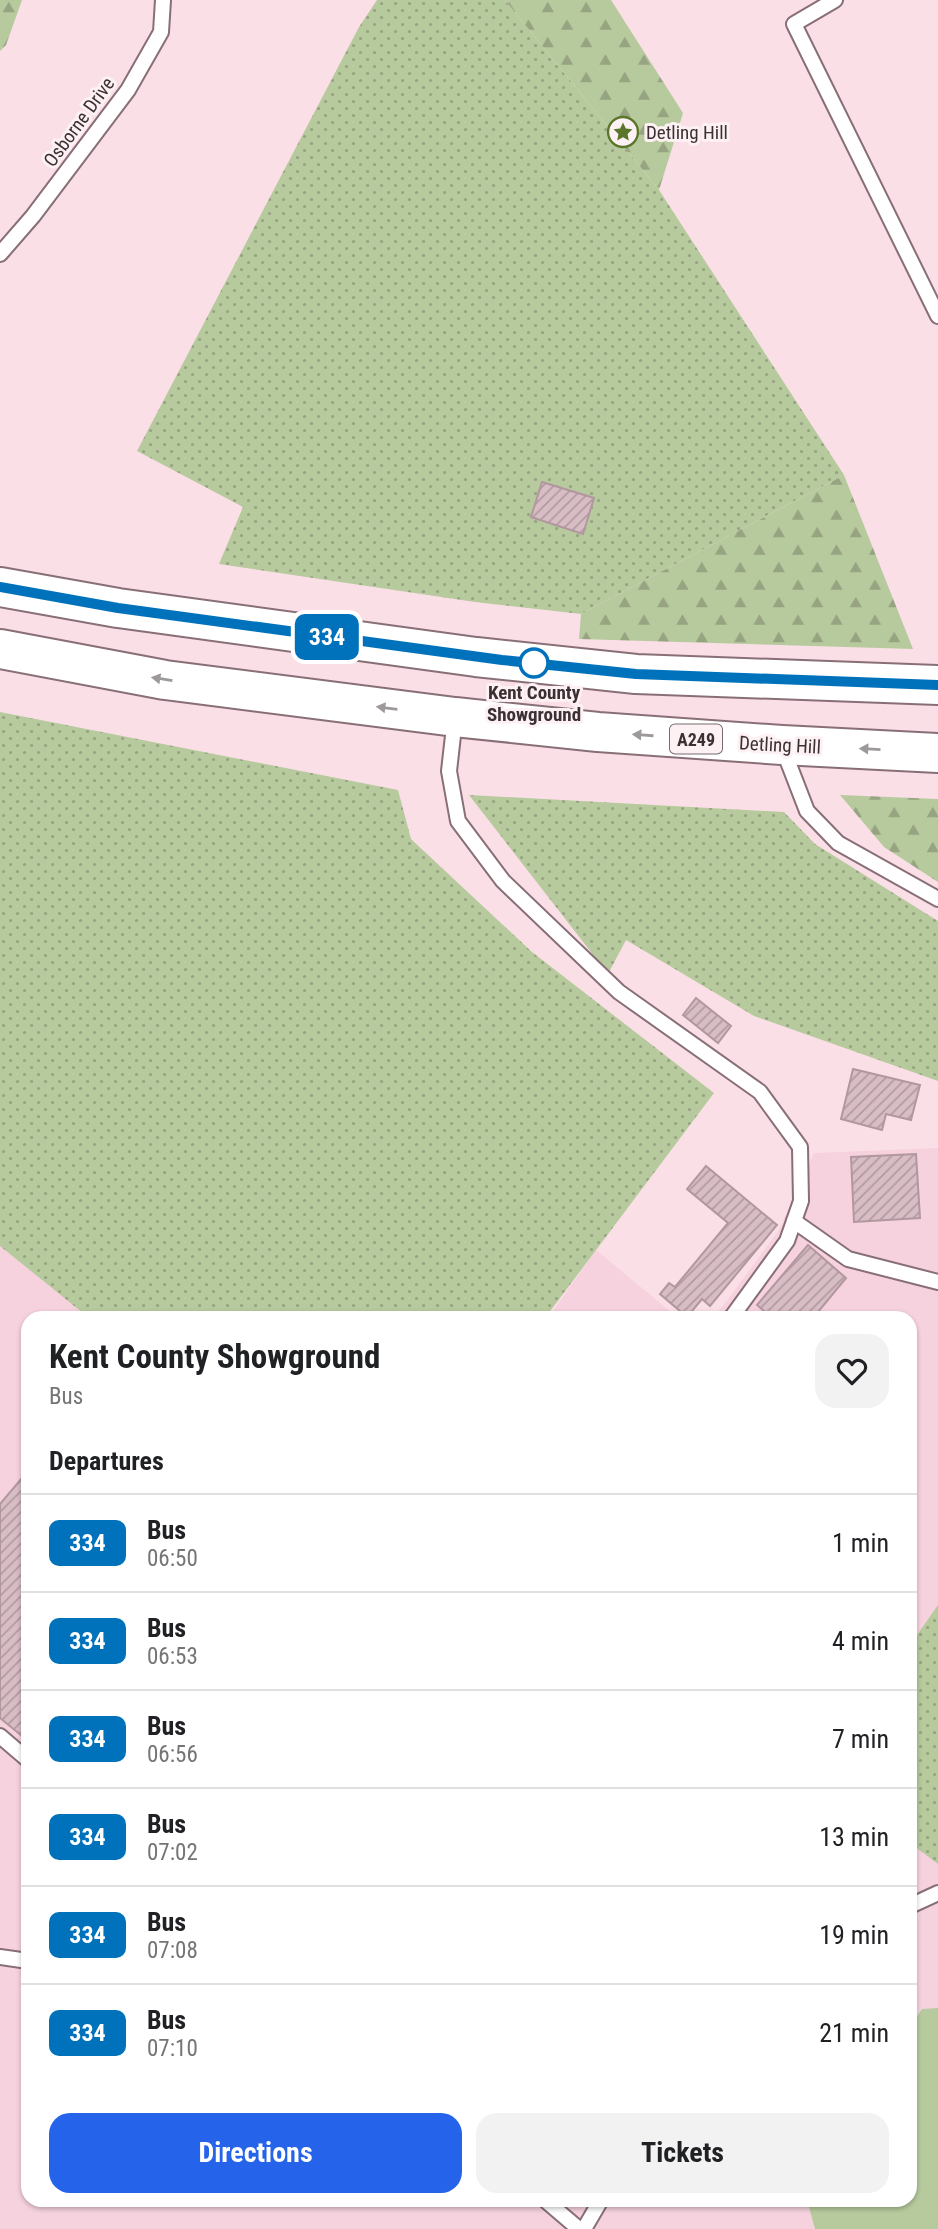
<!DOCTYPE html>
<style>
body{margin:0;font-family:"Roboto Condensed",sans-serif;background:#f2f2f2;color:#202124;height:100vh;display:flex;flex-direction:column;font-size:26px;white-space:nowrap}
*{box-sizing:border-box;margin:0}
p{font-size:23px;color:#757577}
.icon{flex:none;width:38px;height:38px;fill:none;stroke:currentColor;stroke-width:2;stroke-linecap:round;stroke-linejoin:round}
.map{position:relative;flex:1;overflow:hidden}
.panel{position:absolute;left:21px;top:1311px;width:896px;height:896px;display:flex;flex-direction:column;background:#fff;border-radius:21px;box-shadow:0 2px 5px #0004}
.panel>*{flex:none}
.badge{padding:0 14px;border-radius:10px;font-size:24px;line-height:46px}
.map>.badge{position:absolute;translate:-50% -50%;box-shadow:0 0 0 4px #fff}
h2{padding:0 28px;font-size:26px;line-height:63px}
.round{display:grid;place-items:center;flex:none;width:74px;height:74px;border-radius:21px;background:#f2f2f2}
.overview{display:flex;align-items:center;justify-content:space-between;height:119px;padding:0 28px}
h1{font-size:33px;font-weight:700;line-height:52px}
.cta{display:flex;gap:14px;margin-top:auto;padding:14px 28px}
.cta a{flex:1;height:80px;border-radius:21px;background:#2563eb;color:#fff;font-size:28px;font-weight:700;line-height:80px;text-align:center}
.cta a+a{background:#f2f2f2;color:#202124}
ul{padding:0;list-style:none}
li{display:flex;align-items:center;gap:21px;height:98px;padding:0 28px;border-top:2px solid #e0e0e0}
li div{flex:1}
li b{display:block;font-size:26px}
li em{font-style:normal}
li .badge{min-width:77px;font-weight:700;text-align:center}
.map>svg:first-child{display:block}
.built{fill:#f6d2de}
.grass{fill:url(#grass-dots);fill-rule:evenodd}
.forest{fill:url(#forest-firs)}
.pitch{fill:#b7ca9d}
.building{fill:url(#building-hatch);stroke:#b2979f;stroke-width:2}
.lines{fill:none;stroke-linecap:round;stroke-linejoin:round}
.lane-casing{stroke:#886f77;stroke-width:18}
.highway-casing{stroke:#886f77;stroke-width:42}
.lane{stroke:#fff;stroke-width:14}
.highway{stroke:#fff;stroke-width:38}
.oneway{fill:#9d9899}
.line-casing{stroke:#fff;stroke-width:16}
.line{stroke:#0072bc;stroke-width:10}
.stop-dot{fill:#fff;stroke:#0072bc;stroke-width:3.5}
.labels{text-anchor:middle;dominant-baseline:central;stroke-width:6;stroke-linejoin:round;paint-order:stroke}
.shield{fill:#fdf1f4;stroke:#756a6d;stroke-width:2}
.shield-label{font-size:18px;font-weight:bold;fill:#3b3033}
.street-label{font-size:19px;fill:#3b3033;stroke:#fdf1f4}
.poi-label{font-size:19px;fill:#3b3033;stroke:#fdf1f4;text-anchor:start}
.stop-label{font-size:19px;font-weight:bold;fill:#3b3033;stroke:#fdf1f4}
</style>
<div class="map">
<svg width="938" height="2229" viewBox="0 0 938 2229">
<defs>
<pattern id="grass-dots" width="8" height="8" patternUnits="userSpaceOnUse" patternTransform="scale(1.75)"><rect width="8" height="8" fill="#b7ca9d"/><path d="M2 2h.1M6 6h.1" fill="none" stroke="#96a481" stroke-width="1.8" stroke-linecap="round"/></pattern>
<pattern id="forest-firs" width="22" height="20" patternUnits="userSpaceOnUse" patternTransform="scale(1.75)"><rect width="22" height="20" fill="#b7ca9d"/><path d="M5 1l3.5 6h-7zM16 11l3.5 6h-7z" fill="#96a481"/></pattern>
<pattern id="building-hatch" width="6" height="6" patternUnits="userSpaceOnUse" patternTransform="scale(1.75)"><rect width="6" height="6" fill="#d9bdc5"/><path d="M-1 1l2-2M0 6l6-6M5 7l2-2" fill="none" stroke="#b19aa1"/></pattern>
</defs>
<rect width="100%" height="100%" fill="#fbdfe7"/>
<g class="built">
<path d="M938,1148V2229H0V1246L89,1318H28V2200H910V1318H714L779,1230L814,1153Z"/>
<path d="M596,1250L678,1318H548Z"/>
</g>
<g class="grass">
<path d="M377,0H505L659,190L844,475L581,614L475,602L219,564L243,507L137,451L359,27ZM542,483L583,534L531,517Z"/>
<path d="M0,712L398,790L411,839L532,952L714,1093L545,1318H89L0,1246Z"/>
<path d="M469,795L784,812L815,844L938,921V1081L754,1016L626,940L608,974Z"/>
<path d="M938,1605V1864L910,1843V1645Z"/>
</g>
<g class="forest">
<path d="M0,0H22L6,45L0,51Z"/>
<path d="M505,0H611L683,113L659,190Z"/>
<path d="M844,475L913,649L579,639L581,614Z"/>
<path d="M840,795L938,799V882L884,847Z"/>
</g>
<path class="pitch" d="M938,2008V2229H815L807,2200H910V2027L922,2009Z"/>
<g class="building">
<path d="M542,482L594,498L583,534L531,517Z"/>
<path d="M696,998L731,1026L718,1043L683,1015Z"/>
<path d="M853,1069L920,1085L911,1120L886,1114L882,1130L841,1119Z"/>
<path d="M916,1154L920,1218L854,1222L851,1157Z"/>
<path d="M706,1166L777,1225L710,1306L702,1299L687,1317L660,1294L669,1283L675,1287L728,1223L687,1189Z"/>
<path d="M808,1245L846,1278L813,1318H772L757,1305Z"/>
<path d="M21,1479L28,1484V1741L0,1718V1504Z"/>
</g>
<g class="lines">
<g class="lane-casing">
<g id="lane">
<path d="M835,0L794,24L938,316"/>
<path d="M0,254L33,216L128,90L161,32L163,0"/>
<path d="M455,718L449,771L458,821L503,881L619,992L760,1092L800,1147L801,1201L787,1241L731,1318"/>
<path d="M783,749L807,811L838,843L938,899"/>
<path d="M794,1221L848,1259L938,1282"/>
<path d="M0,1736L28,1760"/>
<path d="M910,1906L938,1893"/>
<path d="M0,1957L28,1961"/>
<path d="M545,2200L579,2229"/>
<path d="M584,2229L601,2200"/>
</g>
</g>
<g class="highway-casing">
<g id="highway">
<path d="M0,587L118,608L476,657L636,674L938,685"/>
<path d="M0,649L165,680L455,717L598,732L782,745L938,753"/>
</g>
</g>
<use href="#lane" class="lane"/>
<use href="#highway" class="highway"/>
</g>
<defs><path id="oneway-solid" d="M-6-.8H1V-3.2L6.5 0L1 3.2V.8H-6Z" transform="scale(1.75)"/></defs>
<g class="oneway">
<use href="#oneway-solid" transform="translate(162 679) rotate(-171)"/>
<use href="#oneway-solid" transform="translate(387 708) rotate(-173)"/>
<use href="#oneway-solid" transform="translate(643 735) rotate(-176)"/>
<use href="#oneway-solid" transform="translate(870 749) rotate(-177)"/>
</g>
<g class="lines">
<g class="line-casing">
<path id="line" d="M0,587L118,608L502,660L636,674L938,685"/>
</g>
<use href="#line" class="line"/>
</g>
<defs>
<g id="sight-ring" transform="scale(1.575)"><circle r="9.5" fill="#fdf1f4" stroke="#5b762a" stroke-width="1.5"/><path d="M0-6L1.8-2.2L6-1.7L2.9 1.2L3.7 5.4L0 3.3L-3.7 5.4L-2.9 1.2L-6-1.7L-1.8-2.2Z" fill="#5b762a"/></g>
</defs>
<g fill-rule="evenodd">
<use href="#sight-ring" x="623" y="132"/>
</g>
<circle class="stop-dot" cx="534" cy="663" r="14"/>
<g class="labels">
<rect class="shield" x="670" y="724.5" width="52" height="29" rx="5"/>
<g class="shield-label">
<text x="696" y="739">A249</text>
</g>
<g class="street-label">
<text transform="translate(79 122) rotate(-54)">Osborne Drive</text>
<text transform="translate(780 745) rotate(3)">Detling Hill</text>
</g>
<g class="poi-label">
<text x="646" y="132">Detling Hill</text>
</g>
<g class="stop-label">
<text x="534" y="692">Kent County<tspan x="534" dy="22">Showground</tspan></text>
</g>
</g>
</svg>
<b class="badge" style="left:327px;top:637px;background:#0072bc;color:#fff">334</b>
<section class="panel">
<div class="overview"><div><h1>Kent County Showground</h1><p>Bus</p></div><a class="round"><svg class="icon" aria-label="heart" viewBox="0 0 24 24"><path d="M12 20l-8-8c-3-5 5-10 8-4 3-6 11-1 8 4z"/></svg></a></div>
<h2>Departures</h2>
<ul>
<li><span class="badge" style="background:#0072bc;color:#fff">334</span><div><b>Bus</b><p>06:50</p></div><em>1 min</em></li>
<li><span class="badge" style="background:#0072bc;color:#fff">334</span><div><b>Bus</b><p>06:53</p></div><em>4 min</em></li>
<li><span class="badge" style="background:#0072bc;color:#fff">334</span><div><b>Bus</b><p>06:56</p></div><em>7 min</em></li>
<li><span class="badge" style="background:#0072bc;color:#fff">334</span><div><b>Bus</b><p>07:02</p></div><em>13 min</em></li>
<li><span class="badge" style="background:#0072bc;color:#fff">334</span><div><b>Bus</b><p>07:08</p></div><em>19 min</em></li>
<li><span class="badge" style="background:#0072bc;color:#fff">334</span><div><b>Bus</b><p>07:10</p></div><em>21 min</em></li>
</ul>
<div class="cta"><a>Directions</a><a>Tickets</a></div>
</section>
</div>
